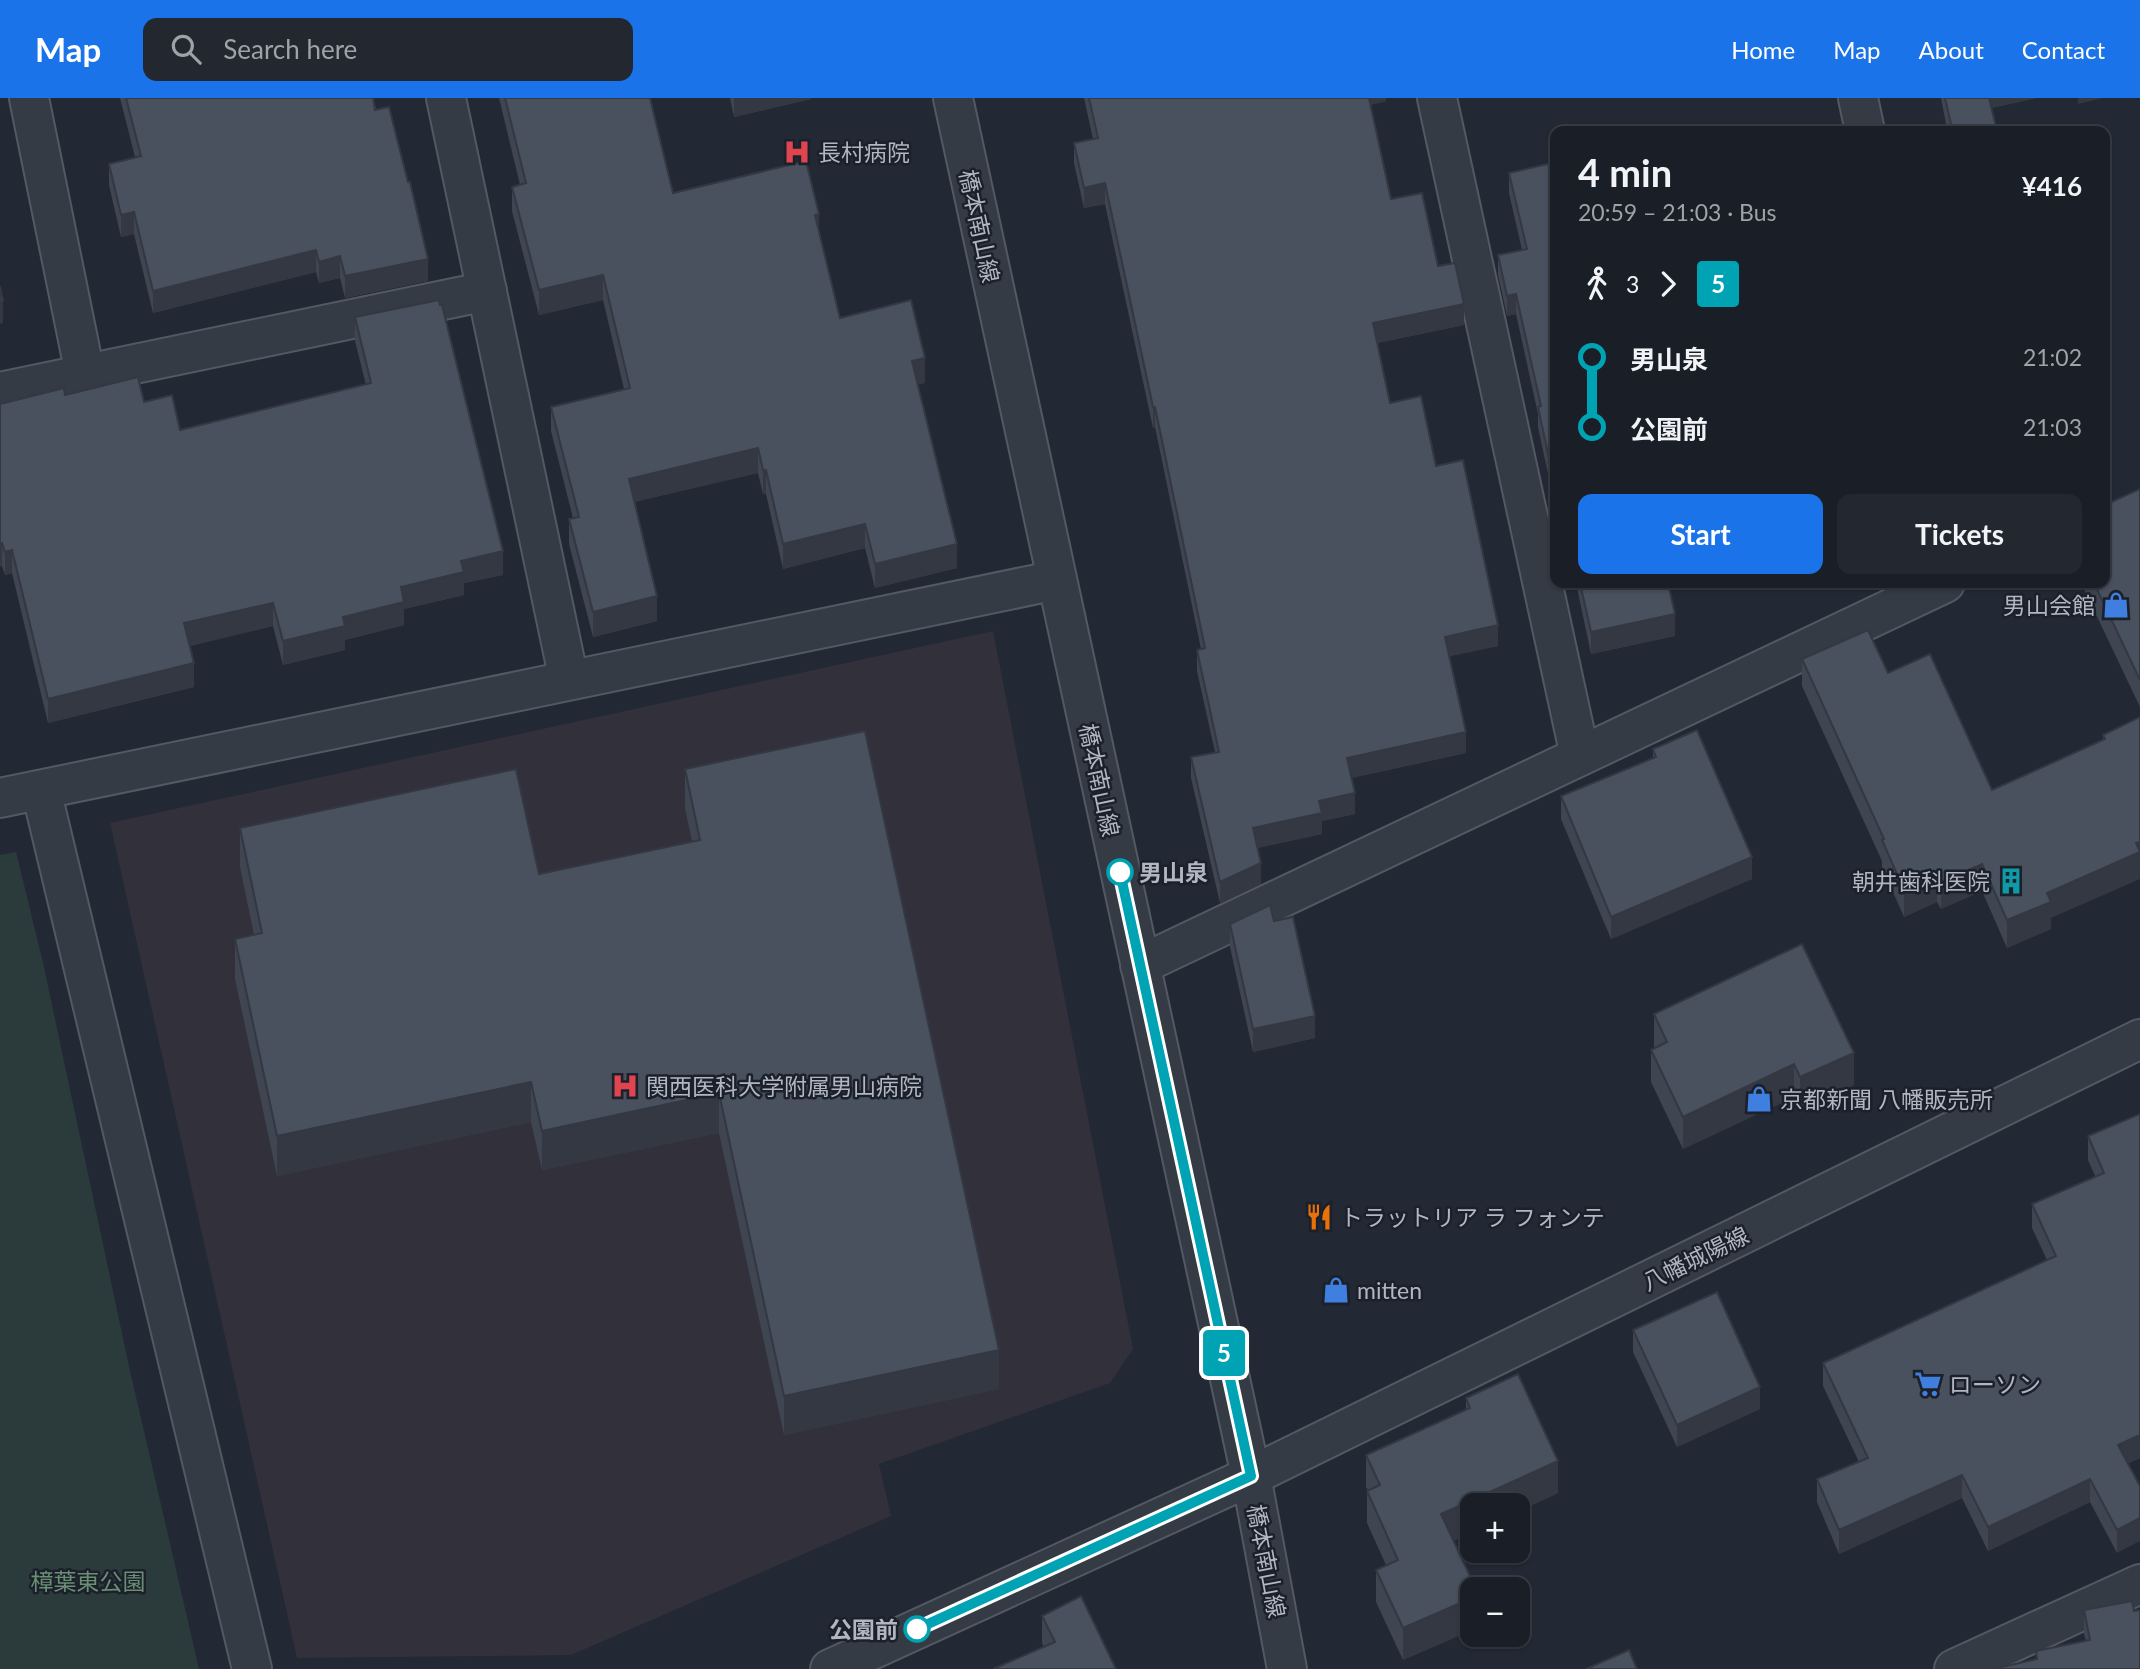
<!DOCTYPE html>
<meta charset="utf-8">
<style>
body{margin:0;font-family:Lato,"Noto Sans JP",sans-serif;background:#23272f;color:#f1f3f6;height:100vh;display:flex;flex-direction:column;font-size:26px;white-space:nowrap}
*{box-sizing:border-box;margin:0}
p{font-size:23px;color:#9fa2a7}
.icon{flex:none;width:38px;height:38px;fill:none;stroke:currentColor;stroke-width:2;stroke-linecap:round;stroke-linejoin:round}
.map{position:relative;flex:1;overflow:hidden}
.side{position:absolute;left:1550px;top:28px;width:560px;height:462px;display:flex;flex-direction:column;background:#1a1f27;border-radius:14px;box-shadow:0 2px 5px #0004,0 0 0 2px #383d44}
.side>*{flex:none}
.badge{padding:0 14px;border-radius:5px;font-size:24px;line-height:46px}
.fabs{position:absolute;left:1460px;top:1395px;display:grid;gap:14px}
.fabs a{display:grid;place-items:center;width:70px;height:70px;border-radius:14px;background:#1a1f27;box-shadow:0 2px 5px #0004,0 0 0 2px #383d44;font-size:35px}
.map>.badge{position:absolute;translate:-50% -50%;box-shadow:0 0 0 4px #fff}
.legs{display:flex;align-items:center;gap:10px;height:77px;padding:0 28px;font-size:23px}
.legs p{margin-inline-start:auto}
.headline{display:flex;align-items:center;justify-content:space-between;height:119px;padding:0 28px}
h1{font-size:38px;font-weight:700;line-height:52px}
.action{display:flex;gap:14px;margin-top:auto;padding:14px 28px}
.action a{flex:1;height:80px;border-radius:14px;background:#1a73e8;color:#fff;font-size:28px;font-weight:700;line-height:80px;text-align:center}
.action a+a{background:#23272f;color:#f1f3f6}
ul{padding:0 28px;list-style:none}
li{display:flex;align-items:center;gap:24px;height:70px;font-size:26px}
li i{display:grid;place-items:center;width:10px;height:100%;margin:0 9px;background:currentColor}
li i::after{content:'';width:18px;height:18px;margin:-9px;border:5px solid;border-radius:50%;background:#1a1f27}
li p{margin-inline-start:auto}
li:first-child i{background:linear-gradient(#0000 50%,currentColor 0)}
li:last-child i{background:linear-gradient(currentColor 50%,#0000 0)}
header{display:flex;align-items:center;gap:42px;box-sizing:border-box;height:98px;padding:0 35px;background:#1a73e8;color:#fff}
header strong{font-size:33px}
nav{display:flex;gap:38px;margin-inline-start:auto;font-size:24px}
.search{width:490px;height:63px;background:#23272f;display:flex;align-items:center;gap:18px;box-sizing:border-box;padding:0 24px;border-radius:14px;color:#9fa2a7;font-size:26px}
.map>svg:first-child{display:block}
.medical{fill:#32303a}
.green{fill:#2b3b3c}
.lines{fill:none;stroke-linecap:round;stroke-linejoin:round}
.minor-casing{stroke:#535963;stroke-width:42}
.minor{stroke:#353b45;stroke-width:38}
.wall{fill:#3f4551}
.shaded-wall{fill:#333842}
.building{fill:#49505e;stroke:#333842;stroke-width:2}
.line-1-casing{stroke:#fff;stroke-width:16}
.line-1{stroke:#00a3b4;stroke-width:10}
.stop-1-dot{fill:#fff;stroke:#00a3b4;stroke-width:3.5}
.labels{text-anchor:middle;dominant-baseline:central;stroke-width:5;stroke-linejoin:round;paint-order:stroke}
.poi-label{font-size:23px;fill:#b0b6c2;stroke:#1b202a;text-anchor:start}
.street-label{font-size:23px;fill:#b0b6c2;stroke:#1b202a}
.stop-label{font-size:23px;font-weight:bold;fill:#b0b6c2;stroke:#1b202a;text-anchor:start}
.park-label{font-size:23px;fill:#6a8f75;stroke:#1b202a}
</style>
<header>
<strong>Map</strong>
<div class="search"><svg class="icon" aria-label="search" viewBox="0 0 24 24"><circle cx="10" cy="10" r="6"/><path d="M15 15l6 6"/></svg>Search here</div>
<nav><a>Home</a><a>Map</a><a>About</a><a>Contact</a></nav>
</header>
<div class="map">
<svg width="2140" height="1571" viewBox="0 0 2140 1571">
<rect width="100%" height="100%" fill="#222934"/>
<path class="medical" d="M993,533L1133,1251L1110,1285L879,1366L891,1418L571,1557L297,1560L110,725Z"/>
<path class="green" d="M16,754L43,865L130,1273L199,1571H0V757Z"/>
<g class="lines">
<g class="minor-casing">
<g id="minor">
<path d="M29,0L85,276"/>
<path d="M446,0L569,582"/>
<path d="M953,0L1251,1378L1287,1571"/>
<path d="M1437,0L1580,658"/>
<path d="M1858,0L1865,33"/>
<path d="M0,294L487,193"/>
<path d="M41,692L252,1571"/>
<path d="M0,700L1057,482"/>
<path d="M1140,867L1945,485"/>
<path d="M830,1571L1251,1378L2140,941"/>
<path d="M1954,1571L2140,1486"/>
</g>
</g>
<use href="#minor" class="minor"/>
</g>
<g class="wall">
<path d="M120,0H373L428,183L345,200L340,180L319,185L316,174L153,215L134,136L121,139L109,87V66L135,59Z"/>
<path d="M499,0H650L673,95L819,135L840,220L925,285L918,286L957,470L875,490L865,450L783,471L766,396H763L758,375L634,404L657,523L593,539L569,446V421L573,420L551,333V309L624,291L603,202L539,217L512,113V89L520,87Z"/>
<path d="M730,0H811V1L734,19Z"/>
<path d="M1084,0H1386V3L1370,7L1391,101L1438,168L1464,227L1377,245L1390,305L1436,368L1498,548L1450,558L1466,655L1351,680L1355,716L1322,723V736L1257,750L1261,786L1220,805L1191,680V659L1215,654L1197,573V552L1201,551L1155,329L1153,330L1105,106L1084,110L1074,65V45L1093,41Z"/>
<path d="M1941,0H2036L1991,10L1997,33L1947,31Z"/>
<path d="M1556,64V384L1550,385L1538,329V316L1516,216L1507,218L1498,177V157L1522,152L1509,95V75Z"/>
<path d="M355,219L503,477L464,485V497L404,511V527L345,542V552L283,567L273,528L190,548L194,589L48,625L12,475L5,477L2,468L0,306L65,297L144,304L180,332L366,287L355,243Z"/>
<path d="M2140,391V609L2081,485H2105Z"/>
<path d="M1576,485H1668L1675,538L1591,556Z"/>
<path d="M1802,561L1888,575L1992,692L2103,642V637L2140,619L2051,820V831L2007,850L1982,793L1941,811L1937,804L1904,819L1882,769V763L1802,588Z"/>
<path d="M1653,651L1752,781L1611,841L1561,721V698L1653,660Z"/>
<path d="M685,671L999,1291L784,1337L719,1035L542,1072L531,1024L277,1078L235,881V841L254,837L240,769V730L539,776L692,743L685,711Z"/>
<path d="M1274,823L1315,940L1253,954L1230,849V826Z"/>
<path d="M1654,916L1854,987L1800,1011L1794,999L1683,1051L1651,984V952L1655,950L1654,948Z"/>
<path d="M2140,1016V1360L2128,1365L2117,1455L2090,1404L1988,1453L1962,1400L1839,1456L1817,1404V1381L1859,1364L1823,1288V1265L2047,1162L2032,1130V1106L2095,1078L2088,1062V1038Z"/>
<path d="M1633,1232L1760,1311L1677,1349L1633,1254Z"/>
<path d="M1466,1300L1558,1395L1517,1414V1407H1472V1434L1453,1443L1472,1491V1532L1403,1562L1376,1504V1472L1386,1467L1367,1425V1393L1368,1392L1366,1389V1357L1466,1312Z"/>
<path d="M2084,1512L2134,1513L2140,1571L2036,1562V1553L2086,1543L2084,1536Z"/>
<path d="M1042,1518L1116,1571L1044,1549L1042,1545Z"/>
</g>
<g class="shaded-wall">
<path d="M734,0H811V1L734,19Z"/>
<path d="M1366,0H1386V3L1366,8Z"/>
<path d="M1987,0H2036L1987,11Z"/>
<path d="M2078,0H2103L2078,6Z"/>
<path d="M1105,85V106L1084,110V90Z"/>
<path d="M134,114V136L121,139V117Z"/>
<path d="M819,116V141L815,117Z"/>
<path d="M316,152V174L153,215V193Z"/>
<path d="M340,158V180L319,185V164Z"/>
<path d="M428,161V183L345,200V178Z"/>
<path d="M603,177V202L539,217V192Z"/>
<path d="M1516,196V216L1507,218V198Z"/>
<path d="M3,203V225L0,226V204Z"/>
<path d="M1464,206V227L1373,246V225Z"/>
<path d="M925,260V285L912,288V263Z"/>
<path d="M1153,309H1155V329L1153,330Z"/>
<path d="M758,350V375L629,405V381Z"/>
<path d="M1556,364V384L1550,385V365Z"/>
<rect x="763" y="372" width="3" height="24"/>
<path d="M865,426V450L783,471V446Z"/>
<path d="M2,445V468L0,469V446Z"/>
<path d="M957,446V470L875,490V466Z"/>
<path d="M12,452V475L5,477V454Z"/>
<path d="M503,453V477L464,485V497L404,511V527L345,542V552L283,567V543L343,519L401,489L461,463Z"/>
<path d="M657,498V523L593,539V514Z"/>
<path d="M273,505V528L184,549V525Z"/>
<path d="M1675,516V538L1591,556V534Z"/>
<path d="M1498,527V548L1445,559V539Z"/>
<path d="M194,565V589L48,625V601Z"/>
<path d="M1466,634V655L1347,681V660Z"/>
<path d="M1355,695V716L1322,723V736L1253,751V730L1319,703Z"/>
<path d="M2140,744V781L2051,820V831L2007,850V822L2047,795Z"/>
<path d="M1752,759V781L1611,841V819Z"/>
<path d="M1261,765V786L1220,805V784Z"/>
<path d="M1982,766V793L1941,811V784Z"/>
<path d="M1937,777V804L1904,819V792Z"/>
<path d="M1315,918V940L1253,954V931Z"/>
<path d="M1854,955V987L1800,1011V979Z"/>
<path d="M1794,966V999L1683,1051V1019Z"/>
<path d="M531,984V1024L277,1078V1038Z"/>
<path d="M719,995V1035L542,1072V1033Z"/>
<path d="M999,1252V1291L784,1337V1298Z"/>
<path d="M1760,1289V1311L1677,1349V1327Z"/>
<path d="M2140,1337V1360L2118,1370V1347Z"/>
<path d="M1558,1363V1395L1517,1414V1407H1472V1434L1441,1448V1416Z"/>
<path d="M1962,1377V1400L1839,1456V1432Z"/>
<path d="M2090,1381V1404L1988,1453V1429Z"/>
<path d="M2140,1420V1443L2117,1455V1432Z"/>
<path d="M1472,1500V1532L1403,1562V1530Z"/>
</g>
<g class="building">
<path d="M126,0H373L375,12L389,9L408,84H410L428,161L345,178L340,158L319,164L316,152L153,193L134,114L121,117L109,66L141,58Z"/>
<path d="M505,0H650L673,95L806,63L819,116L815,117L840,220L911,202L925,260L912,263L957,446L875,466L865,426L783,446L766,372H763L758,350L629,381L657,498L593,514L569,421L579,419L551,309L630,290L603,177L539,192L512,89L526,85Z"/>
<path d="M1089,0H1369L1391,101L1422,95L1438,168L1455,165L1464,206L1373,225L1390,305L1421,298L1436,368L1463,362L1498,527L1445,539L1466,634L1347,660L1355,695L1319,703L1322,715L1253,730L1261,765L1220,784L1191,659L1219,654L1197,552L1205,550L1155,309H1153L1105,85L1084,90L1074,45L1098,40Z"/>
<path d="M1945,0H1989L1997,33H1936L1952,30Z"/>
<path d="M1556,64V364L1550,365L1538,309L1541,308L1516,196L1507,198L1498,157L1527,151L1509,75Z"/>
<path d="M0,188L3,203L0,204Z"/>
<path d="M439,202L440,207H442L503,453L461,463L464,474L401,489L404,504L343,519L345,528L283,543L273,505L184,525L194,565L48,601L12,452L5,454L2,445L0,446V306L64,290L65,297L138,279L144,304L172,297L180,332L371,285L355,219Z"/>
<path d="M2140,391V582L2094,485H2105V407Z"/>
<path d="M1580,485H1668L1675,516L1591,534Z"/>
<path d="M1868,532L1888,575L1930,556L1992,692L2105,641L2103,637L2140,619V744L2136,745L2140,754L2047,795L2051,804L2007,822L1982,766L1941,784L1937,777L1904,792L1882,742L1884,741L1802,561Z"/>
<path d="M1697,632L1752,759L1611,819L1561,698L1656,659L1653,651Z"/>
<path d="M865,633L999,1252L784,1298L719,995L542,1033L531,984L277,1038L235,841L262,835L240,730L516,671L539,776L700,742L685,671Z"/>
<path d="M1270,807L1274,823L1293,819L1315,918L1253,931L1230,826Z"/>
<path d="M1802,846L1854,955L1800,979L1794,966L1683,1019L1651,952L1667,944L1654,916Z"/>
<path d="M2140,1016V1337L2118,1347L2140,1388V1420L2117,1432L2090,1381L1988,1429L1962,1377L1839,1432L1817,1381L1868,1360L1823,1265L2056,1158L2032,1106L2104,1075L2088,1038Z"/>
<path d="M1717,1194L1760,1289L1677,1327L1633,1232Z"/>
<path d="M1518,1276L1558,1363L1441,1416L1476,1491H1472V1500L1403,1530L1376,1472L1398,1462L1367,1393L1380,1387L1366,1357L1470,1310L1466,1300Z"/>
<path d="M1081,1498L1116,1571H993L1055,1544L1042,1518Z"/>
<path d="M2132,1503L2134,1513L2140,1512V1571H1993L2037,1561L2036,1553L2090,1542L2084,1512Z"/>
<path d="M1629,1552L1637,1571H1586Z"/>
</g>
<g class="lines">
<g class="line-1-casing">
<path id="line-1" d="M917,1531L1251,1378L1120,774"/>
</g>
<use href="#line-1" class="line-1"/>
</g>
<defs>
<g id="hospital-bare" transform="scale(2.1)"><path d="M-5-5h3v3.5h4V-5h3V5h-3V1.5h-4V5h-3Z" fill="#e0444e" stroke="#1b202a" stroke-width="2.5" paint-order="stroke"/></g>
<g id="shop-bare" transform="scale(2.1)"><path d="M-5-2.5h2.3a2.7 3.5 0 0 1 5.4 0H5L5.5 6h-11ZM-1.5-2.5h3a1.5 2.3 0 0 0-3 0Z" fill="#3f7fe0" stroke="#1b202a" stroke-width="2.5" paint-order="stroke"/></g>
<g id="building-bare" transform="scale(2.1)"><path d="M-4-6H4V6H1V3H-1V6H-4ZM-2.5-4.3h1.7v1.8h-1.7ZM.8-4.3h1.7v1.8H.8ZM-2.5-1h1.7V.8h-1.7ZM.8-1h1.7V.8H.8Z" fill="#0f9aa8" stroke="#1b202a" stroke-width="2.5" paint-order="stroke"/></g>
<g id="restaurant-bare" transform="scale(2.1)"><path d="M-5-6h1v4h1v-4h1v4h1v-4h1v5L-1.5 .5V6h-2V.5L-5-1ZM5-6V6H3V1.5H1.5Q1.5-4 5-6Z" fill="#e8710a" stroke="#1b202a" stroke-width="2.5" paint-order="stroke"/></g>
<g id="supermarket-bare" transform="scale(2.1)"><path d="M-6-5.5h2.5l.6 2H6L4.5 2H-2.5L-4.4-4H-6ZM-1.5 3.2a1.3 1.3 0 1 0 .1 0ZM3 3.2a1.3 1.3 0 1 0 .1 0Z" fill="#3f7fe0" stroke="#1b202a" stroke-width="2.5" paint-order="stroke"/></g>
</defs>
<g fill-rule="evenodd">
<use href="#hospital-bare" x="797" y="54"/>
<use href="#shop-bare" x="2116" y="507"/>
<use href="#building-bare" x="2011" y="783"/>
<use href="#hospital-bare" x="625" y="988"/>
<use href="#shop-bare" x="1759" y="1001"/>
<use href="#restaurant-bare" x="1319" y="1119"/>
<use href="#shop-bare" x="1336" y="1192"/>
<use href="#supermarket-bare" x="1928" y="1286"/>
</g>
<g class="stop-1-dot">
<circle cx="1120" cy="774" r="12"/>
<circle cx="917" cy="1531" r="12"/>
</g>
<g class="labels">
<g class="poi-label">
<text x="818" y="54">長村病院</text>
<text x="2095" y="507" text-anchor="end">男山会館</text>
<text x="1990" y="783" text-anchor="end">朝井歯科医院</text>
<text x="646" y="988">関西医科大学附属男山病院</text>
<text x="1780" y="1001">京都新聞 八幡販売所</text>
<text x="1340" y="1119">トラットリア ラ フォンテ</text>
<text x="1357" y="1192">mitten</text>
<text x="1949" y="1286">ローソン</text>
</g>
<g class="street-label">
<text transform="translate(980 128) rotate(78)">橋本南山線</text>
<text transform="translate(1100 682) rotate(78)">橋本南山線</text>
<text transform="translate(1695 1160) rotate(-26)">八幡城陽線</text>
<text transform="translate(1267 1463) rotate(79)">橋本南山線</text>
</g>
<g class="stop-label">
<text x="1139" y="774">男山泉</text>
<text x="898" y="1531" text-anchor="end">公園前</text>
</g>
<g class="park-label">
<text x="88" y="1483">樟葉東公園</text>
</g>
</g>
</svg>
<div class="fabs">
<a>+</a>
<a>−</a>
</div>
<b class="badge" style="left:1224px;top:1255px;background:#00a3b4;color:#fff">5</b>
<section class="side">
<div class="headline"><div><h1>4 min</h1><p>20:59 – 21:03 · Bus</p></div><b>¥416</b></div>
<div class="legs"><svg class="icon" aria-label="walk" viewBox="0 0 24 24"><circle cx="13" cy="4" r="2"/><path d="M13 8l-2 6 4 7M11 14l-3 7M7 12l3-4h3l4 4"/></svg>3<svg class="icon" aria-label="forward" viewBox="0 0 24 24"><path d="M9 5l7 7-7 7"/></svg><b class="badge" style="background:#00a3b4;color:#fff">5</b></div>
<ul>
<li><i style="color:#00a3b4"></i><b>男山泉</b><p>21:02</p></li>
<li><i style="color:#00a3b4"></i><b>公園前</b><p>21:03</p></li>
</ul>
<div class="action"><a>Start</a><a>Tickets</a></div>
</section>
</div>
